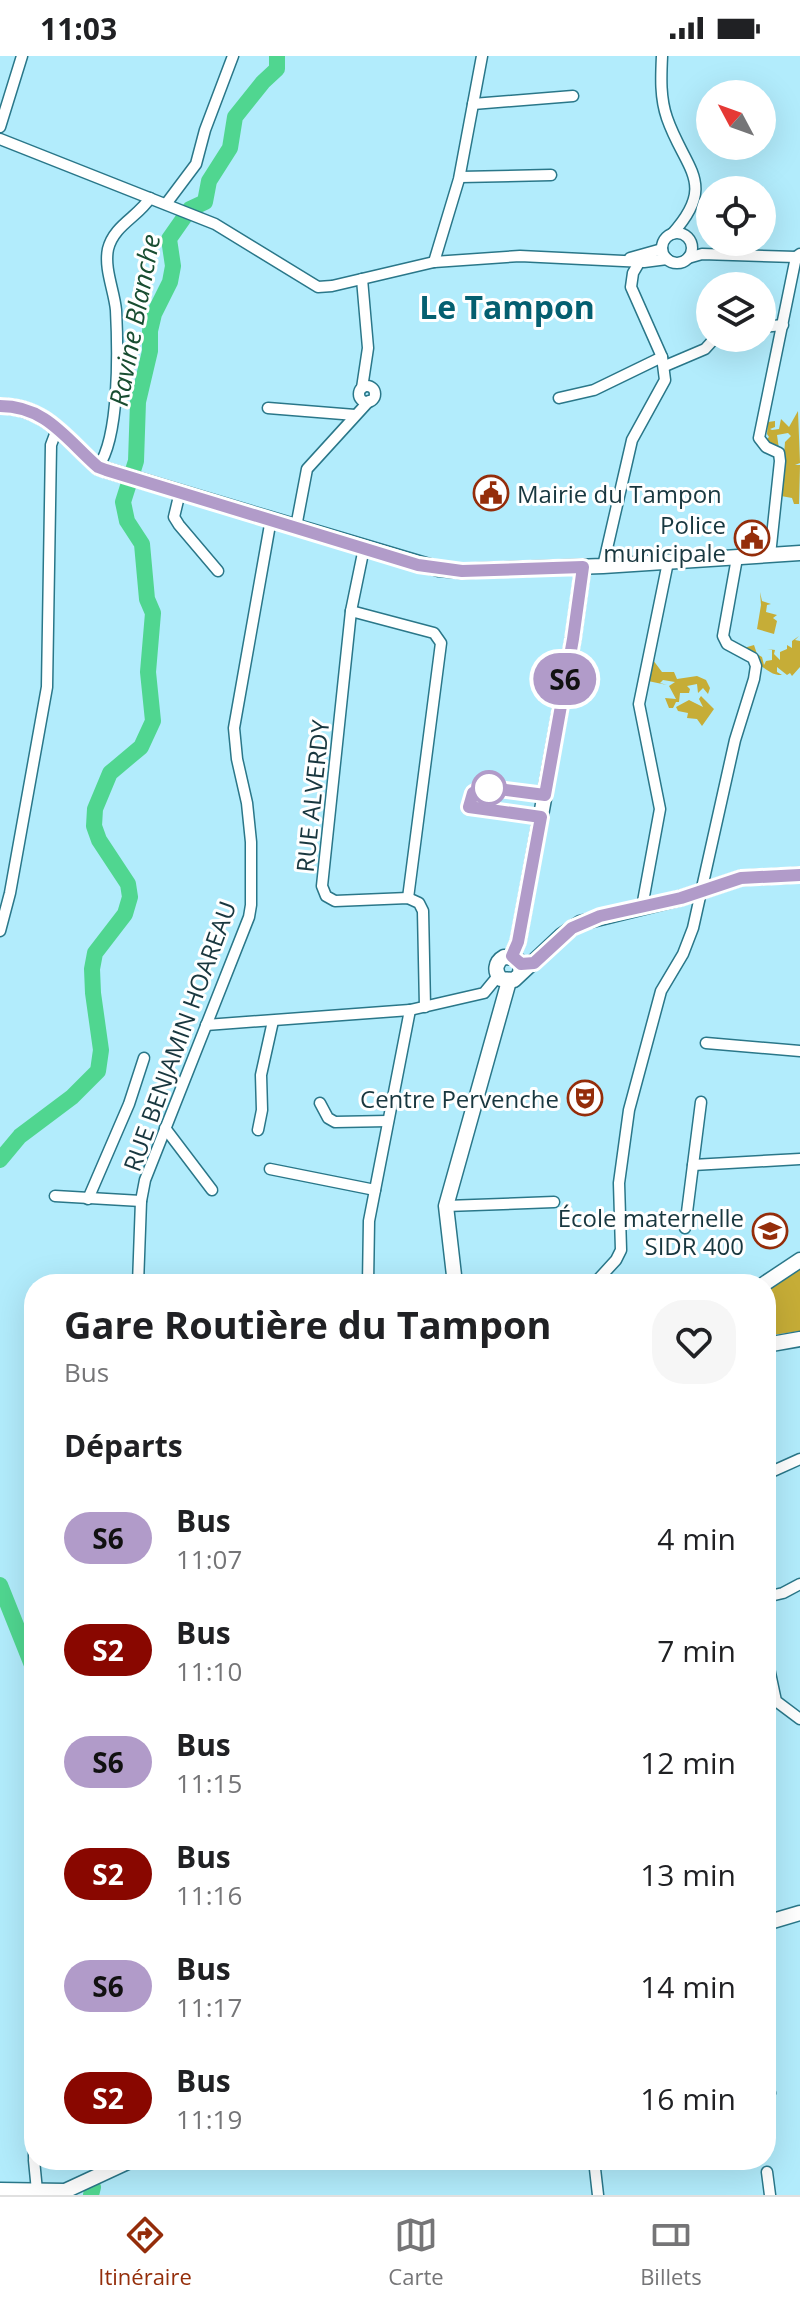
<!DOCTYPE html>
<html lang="fr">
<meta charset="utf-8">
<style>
body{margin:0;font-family:"Open Sans",sans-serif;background:#f6f6f6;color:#202124;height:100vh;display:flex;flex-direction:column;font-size:30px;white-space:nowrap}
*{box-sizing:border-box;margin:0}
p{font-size:26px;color:#757577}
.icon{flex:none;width:44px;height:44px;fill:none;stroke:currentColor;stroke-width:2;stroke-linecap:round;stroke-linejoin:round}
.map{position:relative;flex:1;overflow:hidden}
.sheet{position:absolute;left:24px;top:1218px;width:752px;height:896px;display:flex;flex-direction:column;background:#fff;border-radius:32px;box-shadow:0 8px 32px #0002}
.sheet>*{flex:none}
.badge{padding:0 16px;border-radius:26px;font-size:28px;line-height:52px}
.needle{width:52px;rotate:311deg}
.buttons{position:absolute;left:696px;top:24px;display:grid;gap:16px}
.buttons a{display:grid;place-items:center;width:80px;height:80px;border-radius:50%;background:#fff;box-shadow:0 8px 32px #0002;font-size:40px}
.map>.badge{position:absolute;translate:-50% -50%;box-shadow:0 0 0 4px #fff}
h2{padding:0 40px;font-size:30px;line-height:72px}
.round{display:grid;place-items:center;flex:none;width:84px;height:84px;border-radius:32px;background:#f6f6f6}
.overview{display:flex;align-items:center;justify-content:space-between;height:136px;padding:0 40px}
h1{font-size:38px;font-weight:700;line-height:60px}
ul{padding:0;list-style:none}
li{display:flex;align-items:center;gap:24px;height:112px;padding:0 40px}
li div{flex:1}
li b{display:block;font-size:30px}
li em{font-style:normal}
li .badge{min-width:88px;font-weight:700;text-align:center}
.status{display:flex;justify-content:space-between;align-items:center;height:56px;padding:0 40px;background:#fff;direction:ltr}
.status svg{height:22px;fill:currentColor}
.dock{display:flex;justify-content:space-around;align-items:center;height:112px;border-top:2px solid #e0e0e0;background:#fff;font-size:22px;color:#757577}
.dock a{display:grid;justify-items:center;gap:4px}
.dock .current{color:#942d0a}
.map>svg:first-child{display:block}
.green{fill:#c6ad37}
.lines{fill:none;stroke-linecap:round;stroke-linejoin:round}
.river{stroke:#50d690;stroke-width:16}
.street-casing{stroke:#2a7789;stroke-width:13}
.secondary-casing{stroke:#2a7789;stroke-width:17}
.street{stroke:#fff;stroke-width:10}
.secondary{stroke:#fff;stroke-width:14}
.line-casing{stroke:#fff;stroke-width:18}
.line{stroke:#b19bc9;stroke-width:12}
.stop-dot{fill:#fff;stroke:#b19bc9;stroke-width:4}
.labels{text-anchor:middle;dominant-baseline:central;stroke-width:6;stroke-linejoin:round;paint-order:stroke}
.poi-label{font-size:24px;fill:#18373f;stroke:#fff;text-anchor:end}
.street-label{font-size:24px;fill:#18373f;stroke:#fff}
.water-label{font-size:26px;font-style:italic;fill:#184d31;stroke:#fff}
.district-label{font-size:32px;font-weight:bold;fill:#045f70;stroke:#fff}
</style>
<div class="status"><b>11:03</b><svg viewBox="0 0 49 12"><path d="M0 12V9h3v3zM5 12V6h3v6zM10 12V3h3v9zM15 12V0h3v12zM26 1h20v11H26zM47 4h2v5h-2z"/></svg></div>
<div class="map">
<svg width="800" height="2139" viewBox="0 0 800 2139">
<rect width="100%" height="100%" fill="#b2ecfc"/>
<g class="green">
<path d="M798,355L800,407L795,409H800L799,448H794L792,442L781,440L785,386L791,380L788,377L777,379L779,393L764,386L769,381L767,378L768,366L775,365V371L770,373L772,374L779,373L781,363L789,371Z"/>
<path d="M760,536L762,545L771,548L767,549L766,556L777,559L773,562L777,565L774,578L757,573L761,549Z"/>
<path d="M799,580L795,584L800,585V611L792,620L790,617L787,619L777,611V616L782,619C769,619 768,612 756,608L760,604L744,592L754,589L757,598L762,601L764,609L766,605L772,604V594L767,593L775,594L774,598L780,604V596L787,593V589L792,592V585Z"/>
<path d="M653,604L662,616H674L677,623L697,620L706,624L710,632L708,638L703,632L698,637L697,628L687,630L690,633L689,637H680L679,646H676L673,652H669L665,642L676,643L669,630L675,626L663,624L660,627L667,629L648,625Z"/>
<path d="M701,640L714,653L702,670L697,663L687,662L688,657L678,655L676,651L689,644L703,651L699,643Z"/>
<path d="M800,1213V1275L766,1280V1235Z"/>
</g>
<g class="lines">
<g class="river">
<path d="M0,1104L20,1080L72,1041L98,1015L101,994L93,937L92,913L95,897L125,858L130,841L128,828L99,784L94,770L95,753L110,717L141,691L153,665L148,616L153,557L147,543L142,488L127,465L123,446L136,405L138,346L150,295V275L154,258L170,226L173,210L169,183L190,153L205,146L209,125L230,92L235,61L263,26L277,13V0"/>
<path d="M0,1529L34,1614"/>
<path d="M97,2106V2104"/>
<path d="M91,2139L93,2131"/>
</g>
<g class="street-casing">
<g id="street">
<path d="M662,0C661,21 660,42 667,62C685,114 718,127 672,178"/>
<path d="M473,48L573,40"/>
<path d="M0,71L22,0"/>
<path d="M0,83L215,168L318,231L332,230L434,206L520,200L644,206L667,203"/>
<path d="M460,121L551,119"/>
<path d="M166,148L196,108L205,74L233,0"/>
<circle cx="677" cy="192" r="15"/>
<path d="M630,202L662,193"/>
<path d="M688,202L702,198L796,201"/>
<path d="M434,206L459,123L482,0"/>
<path d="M362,223L368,292L362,332"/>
<path d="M762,271L783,269"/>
<path d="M665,310L705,293L715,282"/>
<circle cx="367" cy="338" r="8"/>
<path d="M559,342L594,334L662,301"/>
<path d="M268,352L355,359"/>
<path d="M98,411C120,381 118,292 116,254C114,234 104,213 108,193C114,169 138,161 150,142"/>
<path d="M180,436L174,461L179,469L218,515"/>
<path d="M296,471L307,413L369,345"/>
<path d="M364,492L351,555L322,830L326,840L335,845L408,842L419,847L423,855L425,951"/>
<path d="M770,499L780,405L779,397L766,391L759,382L796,201L800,198"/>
<path d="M603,510L632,384L665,324L662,301L631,231L633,217L640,205"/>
<path d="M351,555L434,577L441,587L408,842"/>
<path d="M642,851L660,753L639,648L668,506"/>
<path d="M0,875L10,837L47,631L51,389L57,373"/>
<path d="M206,969L410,954L484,937L498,920"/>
<path d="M706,987L800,995"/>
<path d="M320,1047L328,1062L335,1066L388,1065"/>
<path d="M165,1072L212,1134"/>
<path d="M258,1074L262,1054L261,1019L273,965"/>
<path d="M693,1109L800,1103"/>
<path d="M270,1113L375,1134"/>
<path d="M55,1140L141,1145"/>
<path d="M88,1143L129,1048L144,1002"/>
<path d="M446,1150L554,1146"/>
<path d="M685,1172L701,1046"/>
<path d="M138,1223L160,1228"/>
<path d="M138,1228L141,1145L145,1124L249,861L251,849V786L247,747L237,703L234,672L271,463"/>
<path d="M368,1228L369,1165L410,954"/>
<path d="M594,1228L616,1204L621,1194L619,1127L629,1054L661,935L683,898L693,872L735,684L754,623L756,610L753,602L727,588L723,580L737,502"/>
<path d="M766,1421L771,1416L800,1403"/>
<path d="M766,1541L783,1537L800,1528"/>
<path d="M766,1598L776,1645L800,1663"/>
<path d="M766,2036L770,2037"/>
<path d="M34,2068V2101"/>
<path d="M34,2104L37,2135"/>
<path d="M594,2104L598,2139"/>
<path d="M767,2116L770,2139"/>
</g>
</g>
<g class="secondary-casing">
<g id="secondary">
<path d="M0,350C46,350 66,383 98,411L106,414L439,513L462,515L603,510L800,497"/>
<path d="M512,900L518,886L573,583L583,511"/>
<path d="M520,918L521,908L516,902L504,901C495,906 494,916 501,923L514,924L562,879L580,867L681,842L741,822L800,819"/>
<path d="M455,1228L446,1150L509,925"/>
<path d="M764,1228L800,1204"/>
<path d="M766,1289L800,1283"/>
<path d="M766,1867L800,1857"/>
<path d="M0,2134L65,2135L132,2104"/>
</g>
</g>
<use href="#street" class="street"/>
<use href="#secondary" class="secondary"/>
</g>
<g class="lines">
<g class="line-casing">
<path id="line" d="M0,350C46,350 66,383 98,411L106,414L418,509L462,515L583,511L573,583L545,739L483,731L473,737L469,751L541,761L518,886L512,900L521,908L534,907L572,872L600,860L681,842L741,822L800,819"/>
</g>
<use href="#line" class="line"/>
</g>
<defs>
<g id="civic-ring" transform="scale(1.8)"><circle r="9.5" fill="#fff" stroke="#942d0a" stroke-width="1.5"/><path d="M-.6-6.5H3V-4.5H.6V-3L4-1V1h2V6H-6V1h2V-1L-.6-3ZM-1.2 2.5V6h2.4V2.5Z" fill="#942d0a"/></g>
<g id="theatre-ring" transform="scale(1.8)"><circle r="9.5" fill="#fff" stroke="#942d0a" stroke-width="1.5"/><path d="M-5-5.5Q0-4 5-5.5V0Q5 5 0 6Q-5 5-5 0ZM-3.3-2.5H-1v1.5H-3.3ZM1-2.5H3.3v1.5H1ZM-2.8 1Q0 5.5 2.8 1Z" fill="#942d0a"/></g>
<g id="school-ring" transform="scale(1.8)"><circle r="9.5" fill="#fff" stroke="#942d0a" stroke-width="1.5"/><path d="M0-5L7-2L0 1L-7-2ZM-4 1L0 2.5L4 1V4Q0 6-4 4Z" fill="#942d0a"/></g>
</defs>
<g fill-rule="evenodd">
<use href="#civic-ring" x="491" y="437"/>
<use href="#civic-ring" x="752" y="482"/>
<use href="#theatre-ring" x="585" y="1042"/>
<use href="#school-ring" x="770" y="1175"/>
</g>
<circle class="stop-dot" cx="489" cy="732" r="16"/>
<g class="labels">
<g class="poi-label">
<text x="517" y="437" text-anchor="start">Mairie du Tampon</text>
<text x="726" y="468">Police<tspan x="726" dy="28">municipale</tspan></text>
<text x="559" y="1042">Centre Pervenche</text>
<text x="744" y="1161">École maternelle<tspan x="744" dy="28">SIDR 400</tspan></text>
</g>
<g class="street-label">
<text transform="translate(312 740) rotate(-84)">RUE ALVERDY</text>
<text transform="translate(179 980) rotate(-70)">RUE BENJAMIN HOAREAU</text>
</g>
<g class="water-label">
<text transform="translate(134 264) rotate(-79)">Ravine Blanche</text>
</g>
<g class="district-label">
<text x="507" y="250">Le Tampon</text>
</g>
</g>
</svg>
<div class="buttons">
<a><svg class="needle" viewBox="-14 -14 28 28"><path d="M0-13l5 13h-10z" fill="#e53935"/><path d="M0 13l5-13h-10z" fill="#757577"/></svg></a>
<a><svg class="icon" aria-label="locate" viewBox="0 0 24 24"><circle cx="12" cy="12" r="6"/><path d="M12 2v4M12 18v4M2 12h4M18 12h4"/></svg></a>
<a><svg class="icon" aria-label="layers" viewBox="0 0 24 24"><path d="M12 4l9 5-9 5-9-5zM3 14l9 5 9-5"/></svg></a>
</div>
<b class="badge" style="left:565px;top:623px;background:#b19bc9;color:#111">S6</b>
<section class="sheet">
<div class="overview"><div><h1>Gare Routière du Tampon</h1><p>Bus</p></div><a class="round"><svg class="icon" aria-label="heart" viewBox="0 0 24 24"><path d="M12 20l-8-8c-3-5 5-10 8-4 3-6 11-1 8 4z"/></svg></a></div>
<h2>Départs</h2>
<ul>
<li><span class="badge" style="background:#b19bc9;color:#111">S6</span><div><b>Bus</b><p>11:07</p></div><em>4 min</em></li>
<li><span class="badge" style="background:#890700;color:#fff">S2</span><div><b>Bus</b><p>11:10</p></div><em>7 min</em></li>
<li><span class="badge" style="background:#b19bc9;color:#111">S6</span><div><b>Bus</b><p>11:15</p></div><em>12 min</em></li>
<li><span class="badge" style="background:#890700;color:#fff">S2</span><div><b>Bus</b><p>11:16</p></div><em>13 min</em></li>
<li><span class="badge" style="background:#b19bc9;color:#111">S6</span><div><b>Bus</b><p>11:17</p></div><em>14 min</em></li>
<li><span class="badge" style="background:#890700;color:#fff">S2</span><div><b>Bus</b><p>11:19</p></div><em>16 min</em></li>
</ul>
</section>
</div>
<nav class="dock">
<a class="current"><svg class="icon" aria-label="directions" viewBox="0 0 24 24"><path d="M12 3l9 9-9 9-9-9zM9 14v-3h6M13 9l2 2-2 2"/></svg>Itinéraire</a>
<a><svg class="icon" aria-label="map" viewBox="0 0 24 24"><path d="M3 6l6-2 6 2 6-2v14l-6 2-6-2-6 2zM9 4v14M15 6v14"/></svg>Carte</a>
<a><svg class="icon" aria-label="tickets" viewBox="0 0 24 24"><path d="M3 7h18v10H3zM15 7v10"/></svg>Billets</a>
</nav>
